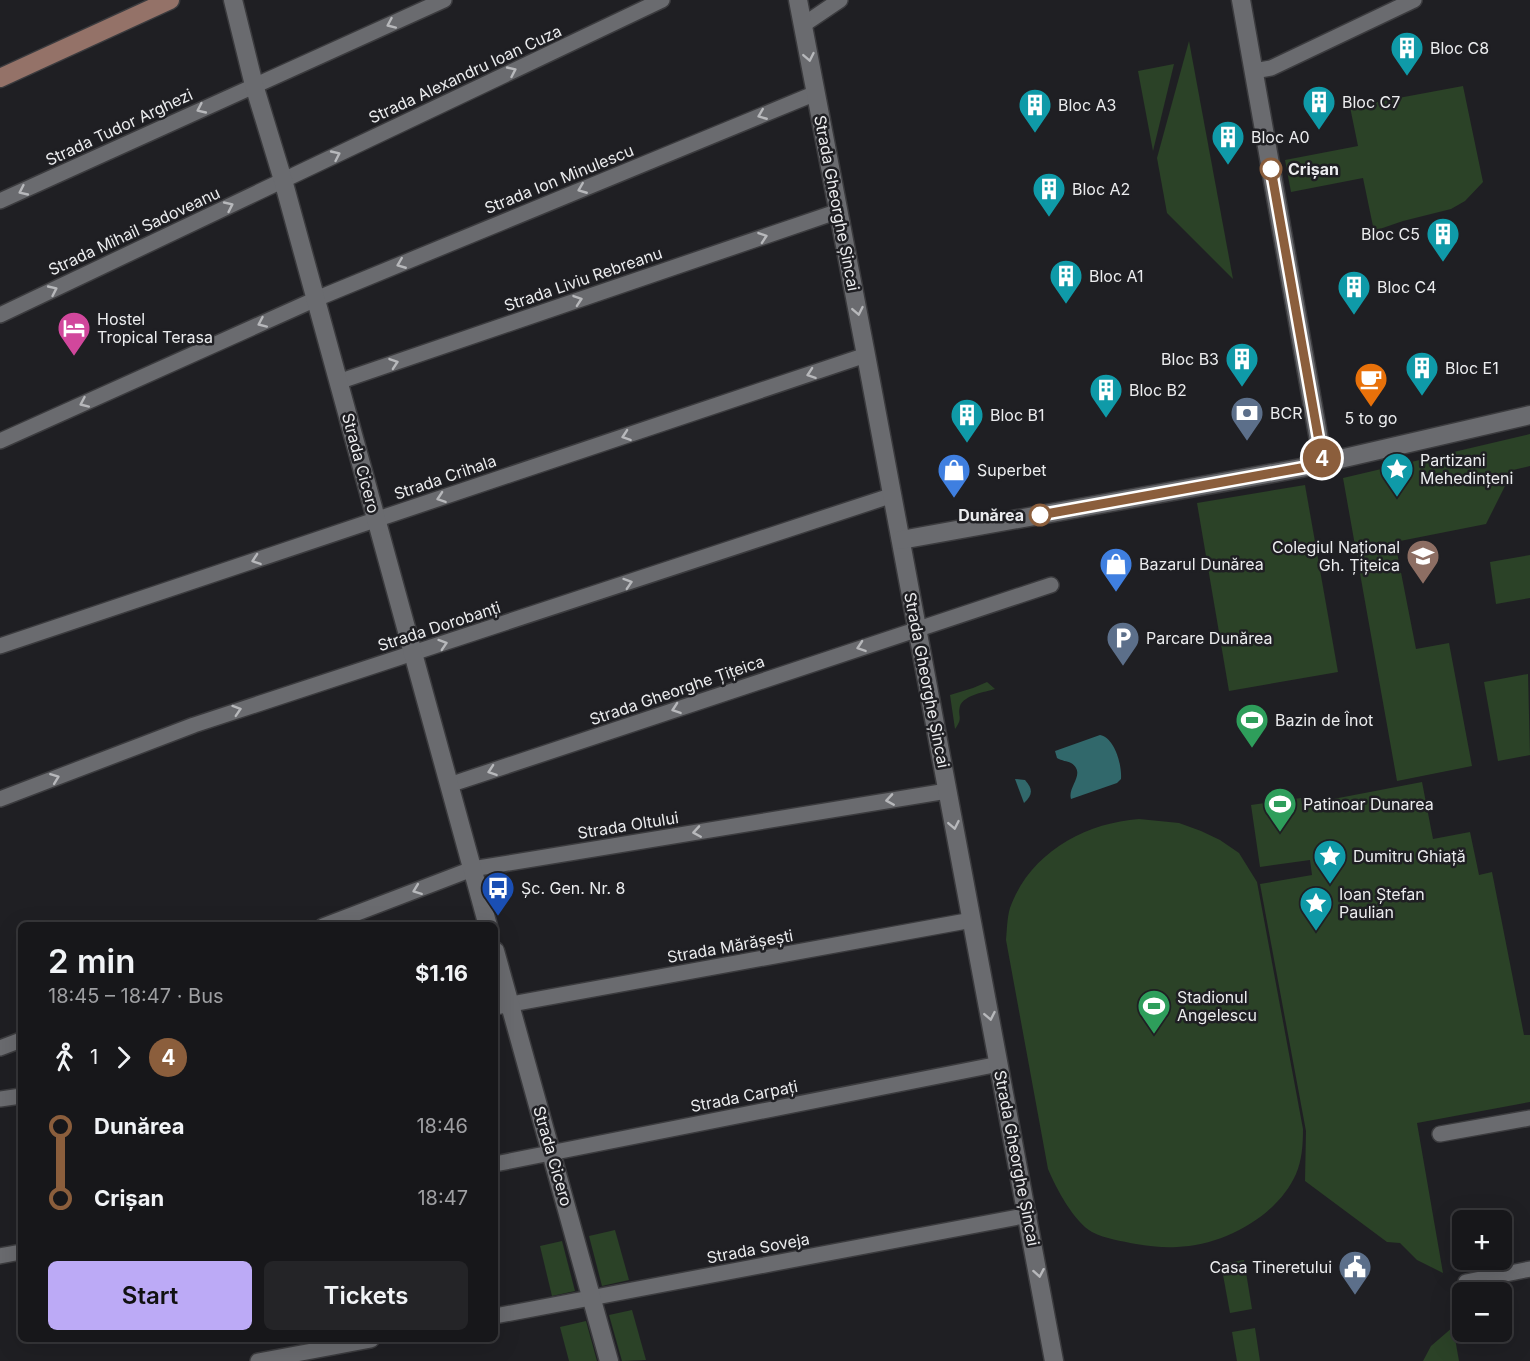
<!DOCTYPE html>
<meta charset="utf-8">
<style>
body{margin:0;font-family:Inter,sans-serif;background:#242427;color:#f1f3f6;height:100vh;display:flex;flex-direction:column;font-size:22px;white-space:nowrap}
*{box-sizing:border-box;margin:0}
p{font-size:20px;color:#9e9fa2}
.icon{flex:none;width:33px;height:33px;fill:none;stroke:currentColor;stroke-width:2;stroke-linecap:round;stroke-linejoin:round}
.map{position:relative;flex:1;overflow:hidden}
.side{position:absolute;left:18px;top:922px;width:480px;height:420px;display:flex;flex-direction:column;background:#17171a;border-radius:9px;box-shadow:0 6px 24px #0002,0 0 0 2px #363639}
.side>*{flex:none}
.badge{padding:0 12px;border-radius:20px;font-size:21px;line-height:39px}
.controls{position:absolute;left:1452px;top:1210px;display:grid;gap:12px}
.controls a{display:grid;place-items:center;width:60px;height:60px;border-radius:9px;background:#17171a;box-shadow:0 6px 24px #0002,0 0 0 2px #363639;font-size:30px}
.map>.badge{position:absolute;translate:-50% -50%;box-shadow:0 0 0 3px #fff}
.legs{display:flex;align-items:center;gap:9px;height:66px;padding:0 30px;font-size:20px}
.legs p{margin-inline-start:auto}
.overview{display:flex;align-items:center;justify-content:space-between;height:102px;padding:0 30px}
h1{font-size:33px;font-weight:600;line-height:45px}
.cta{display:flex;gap:12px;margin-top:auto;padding:12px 30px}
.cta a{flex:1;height:69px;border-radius:9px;background:#bcaaf6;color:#111;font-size:24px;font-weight:600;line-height:69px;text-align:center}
.cta a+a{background:#242427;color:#f1f3f6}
ul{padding:0 30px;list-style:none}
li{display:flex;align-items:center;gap:21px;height:72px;font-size:22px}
li i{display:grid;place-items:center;width:9px;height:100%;margin:0 8px;background:currentColor}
li i::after{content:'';width:15px;height:15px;margin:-8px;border:4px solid;border-radius:50%;background:#17171a}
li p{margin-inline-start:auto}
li:first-child i{background:linear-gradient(#0000 50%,currentColor 0)}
li:last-child i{background:linear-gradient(currentColor 50%,#0000 0)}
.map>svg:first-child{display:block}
.green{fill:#2b4227}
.water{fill:#31686b}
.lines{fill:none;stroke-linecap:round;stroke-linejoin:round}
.minor-casing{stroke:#3b3b3e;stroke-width:18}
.tertiary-casing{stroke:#3b3b3e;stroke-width:21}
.secondary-casing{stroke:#3b3b3e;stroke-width:21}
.minor{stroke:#6a6b6f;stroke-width:15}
.tertiary{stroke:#6a6b6f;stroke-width:18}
.secondary{stroke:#947268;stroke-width:18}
.oneway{stroke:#b7b8bb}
.line-1-casing{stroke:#fff;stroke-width:14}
.line-1{stroke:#8b5e3c;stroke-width:9}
.stop-1-dot{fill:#fff;stroke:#8b5e3c;stroke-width:3}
.labels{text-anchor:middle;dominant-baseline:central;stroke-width:5;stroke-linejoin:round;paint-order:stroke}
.poi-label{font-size:16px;fill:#ebecee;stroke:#1f1f23;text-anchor:start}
.street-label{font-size:16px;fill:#ebecee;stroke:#1f1f23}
.stop-label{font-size:16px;font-weight:bold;fill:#ebecee;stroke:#1f1f23;text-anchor:start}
</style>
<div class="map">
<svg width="1530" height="1361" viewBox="0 0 1530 1361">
<rect width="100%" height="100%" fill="#1f1f23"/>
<g class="green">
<path d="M1189,41L1233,279L1167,213L1157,158Z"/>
<path d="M1174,64L1153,151L1138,71Z"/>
<path d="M1463,86L1483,182L1465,201L1451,209L1403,221L1374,231L1363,178L1291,192L1285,160L1358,146L1350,107Z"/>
<path d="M1530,434V466L1513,470L1486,524L1395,542L1416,649L1449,643L1472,766L1397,781L1343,478Z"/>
<path d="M1305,485L1338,672L1229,691L1197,503Z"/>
<path d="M1530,555V598L1496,604L1490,562Z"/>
<path d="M1528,674L1530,755L1498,761L1484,682Z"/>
<path d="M987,682L995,689C985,692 964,695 960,706C957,717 964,717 955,729L950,695L973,688Z"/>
<path d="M1422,782L1433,839L1470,832L1479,875L1492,872L1524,1035H1530V1102L1417,1123L1443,1273L1417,1260L1400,1243L1387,1242L1305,1181L1306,1131L1260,884L1312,875L1310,860L1260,867L1251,805L1301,798L1302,805Z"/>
<path d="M1139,819L1179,823L1201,831L1220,840L1239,853L1257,882L1303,1129C1303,1145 1302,1160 1296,1174C1277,1217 1222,1246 1177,1247C1164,1248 1149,1246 1136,1244C1121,1241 1106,1239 1092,1232C1074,1222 1056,1188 1048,1169L1006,940C1007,930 1007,918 1010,908C1029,854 1084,823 1139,819Z"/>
<path d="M615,1230L629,1280L602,1286L589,1236Z"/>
<path d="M562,1241L575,1291L552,1296L540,1246Z"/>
<path d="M1244,1260L1252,1309L1230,1313L1221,1264Z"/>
<path d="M632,1310L646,1360L622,1361L609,1315Z"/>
<path d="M586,1321L597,1361H569L560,1327Z"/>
<path d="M1453,1327L1459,1361H1423L1431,1346Z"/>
<path d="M1255,1328L1260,1361H1237L1232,1332Z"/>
</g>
<g class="water">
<path d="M1100,735C1115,738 1122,765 1121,779L1117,783L1071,799C1067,787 1087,773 1071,763C1067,761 1062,761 1057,758L1055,751Z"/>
<path d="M1015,779L1025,780C1033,789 1033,795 1024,803Z"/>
</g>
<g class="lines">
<g class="minor-casing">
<g id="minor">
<path d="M803,25L840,0"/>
<path d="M1254,71L1271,68L1414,0"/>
<path d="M0,201L444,0"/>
<path d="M0,315L662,0"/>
<path d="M338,382L839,211"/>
<path d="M0,441L316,299L816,93"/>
<path d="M0,646L866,355"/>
<path d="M449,785L1051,585"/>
<path d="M0,799L194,725L893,495"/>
<path d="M323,926L472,869L947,791"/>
<path d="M495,1007L972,920"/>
<path d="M0,1048L21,1040"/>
<path d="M0,1099L21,1096"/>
<path d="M1440,1134L1530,1118"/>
<path d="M495,1164L999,1064"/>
<path d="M0,1256L21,1252"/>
<path d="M1466,1282L1530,1269"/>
<path d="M495,1316L1029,1215"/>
<path d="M258,1361L371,1340"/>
</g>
</g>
<g class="tertiary-casing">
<g id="tertiary">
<path d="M233,0L254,85L283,180L488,926"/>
<path d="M798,0L866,355L1054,1361"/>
<path d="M1241,0L1323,463"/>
<path d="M901,540L1301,468L1530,415"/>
<path d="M495,951L609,1361"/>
</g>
</g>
<g class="secondary-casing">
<path id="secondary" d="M0,78L170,0"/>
</g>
<use href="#minor" class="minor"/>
<use href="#tertiary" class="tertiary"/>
<use href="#secondary" class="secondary"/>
</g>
<defs><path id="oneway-chevron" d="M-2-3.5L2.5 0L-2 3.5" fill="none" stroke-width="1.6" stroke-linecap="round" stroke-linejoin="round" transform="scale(1.5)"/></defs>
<g class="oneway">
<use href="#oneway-chevron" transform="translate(391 24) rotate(156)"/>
<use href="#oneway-chevron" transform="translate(809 57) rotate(79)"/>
<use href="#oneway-chevron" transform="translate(512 71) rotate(-25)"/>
<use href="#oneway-chevron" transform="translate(201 109) rotate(155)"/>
<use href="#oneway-chevron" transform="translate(762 115) rotate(158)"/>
<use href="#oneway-chevron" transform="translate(336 155) rotate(-25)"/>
<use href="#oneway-chevron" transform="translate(582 189) rotate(158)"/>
<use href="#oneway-chevron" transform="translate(23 191) rotate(155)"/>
<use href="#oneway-chevron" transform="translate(229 206) rotate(-25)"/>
<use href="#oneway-chevron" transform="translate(763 237) rotate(-19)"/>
<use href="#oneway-chevron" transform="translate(401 264) rotate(158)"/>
<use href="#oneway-chevron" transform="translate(53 290) rotate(-25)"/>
<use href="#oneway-chevron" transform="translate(578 300) rotate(-19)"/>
<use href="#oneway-chevron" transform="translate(858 311) rotate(79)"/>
<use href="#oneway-chevron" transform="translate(262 323) rotate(156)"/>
<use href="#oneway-chevron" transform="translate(394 363) rotate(-19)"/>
<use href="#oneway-chevron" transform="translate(811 374) rotate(161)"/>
<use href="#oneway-chevron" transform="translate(84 403) rotate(156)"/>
<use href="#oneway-chevron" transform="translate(626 436) rotate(161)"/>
<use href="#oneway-chevron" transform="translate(441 498) rotate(161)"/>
<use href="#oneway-chevron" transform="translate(256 560) rotate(161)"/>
<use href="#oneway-chevron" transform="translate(628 583) rotate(-18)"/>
<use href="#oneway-chevron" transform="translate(443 644) rotate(-18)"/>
<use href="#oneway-chevron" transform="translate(861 647) rotate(161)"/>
<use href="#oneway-chevron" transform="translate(676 709) rotate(161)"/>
<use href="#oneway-chevron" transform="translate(237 710) rotate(-18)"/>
<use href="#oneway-chevron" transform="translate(492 771) rotate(161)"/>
<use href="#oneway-chevron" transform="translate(55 778) rotate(-21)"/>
<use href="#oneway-chevron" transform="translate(890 800) rotate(171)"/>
<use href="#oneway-chevron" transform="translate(954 825) rotate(79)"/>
<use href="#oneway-chevron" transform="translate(697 832) rotate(171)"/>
<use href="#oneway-chevron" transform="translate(417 890) rotate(159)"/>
<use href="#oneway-chevron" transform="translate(990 1016) rotate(79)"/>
<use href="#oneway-chevron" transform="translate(1039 1273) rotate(80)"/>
</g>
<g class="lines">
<g class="line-1-casing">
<path id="line-1" d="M1040,515L1323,464L1271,169"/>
</g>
<use href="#line-1" class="line-1"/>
</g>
<defs>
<g id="building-pin" transform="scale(1.725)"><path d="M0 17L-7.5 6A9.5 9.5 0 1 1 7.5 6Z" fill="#0f9aa8" stroke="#1f1f23"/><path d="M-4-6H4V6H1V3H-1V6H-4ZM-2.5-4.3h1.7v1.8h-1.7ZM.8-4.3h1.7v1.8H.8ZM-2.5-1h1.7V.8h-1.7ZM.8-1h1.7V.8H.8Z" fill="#fff"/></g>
<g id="hotel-pin" transform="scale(1.725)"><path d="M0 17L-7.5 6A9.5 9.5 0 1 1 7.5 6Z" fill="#d1479c" stroke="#1f1f23"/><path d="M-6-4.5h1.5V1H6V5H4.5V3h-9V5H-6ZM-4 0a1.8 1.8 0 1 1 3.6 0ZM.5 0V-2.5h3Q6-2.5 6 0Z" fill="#fff"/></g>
<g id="cafe-pin" transform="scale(1.725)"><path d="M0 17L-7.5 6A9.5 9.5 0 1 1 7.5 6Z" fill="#e8710a" stroke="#1f1f23"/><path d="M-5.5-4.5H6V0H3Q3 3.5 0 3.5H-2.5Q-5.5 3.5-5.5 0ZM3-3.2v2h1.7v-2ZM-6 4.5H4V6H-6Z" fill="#fff"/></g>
<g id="bank-pin" transform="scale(1.725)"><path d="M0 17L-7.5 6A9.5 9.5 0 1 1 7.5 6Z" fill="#5c6f8a" stroke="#1f1f23"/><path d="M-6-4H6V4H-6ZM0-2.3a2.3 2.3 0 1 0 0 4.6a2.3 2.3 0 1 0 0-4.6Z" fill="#fff"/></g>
<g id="sight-pin" transform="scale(1.725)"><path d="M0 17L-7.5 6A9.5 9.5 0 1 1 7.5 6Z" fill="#0f9aa8" stroke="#1f1f23"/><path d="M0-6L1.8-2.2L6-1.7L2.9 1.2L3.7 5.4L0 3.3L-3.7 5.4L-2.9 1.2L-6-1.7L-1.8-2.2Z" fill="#fff"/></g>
<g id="shop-pin" transform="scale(1.725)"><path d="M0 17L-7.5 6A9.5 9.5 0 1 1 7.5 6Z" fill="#3f7fe0" stroke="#1f1f23"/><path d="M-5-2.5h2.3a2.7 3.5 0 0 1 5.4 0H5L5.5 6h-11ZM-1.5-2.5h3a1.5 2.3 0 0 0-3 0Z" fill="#fff"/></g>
<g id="school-pin" transform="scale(1.725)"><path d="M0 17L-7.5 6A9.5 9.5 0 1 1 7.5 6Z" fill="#8d6e63" stroke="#1f1f23"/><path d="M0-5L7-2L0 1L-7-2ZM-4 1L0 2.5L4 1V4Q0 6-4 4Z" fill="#fff"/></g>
<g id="parking-pin" transform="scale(1.725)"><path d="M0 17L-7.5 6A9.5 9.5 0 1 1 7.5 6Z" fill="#5c6f8a" stroke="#1f1f23"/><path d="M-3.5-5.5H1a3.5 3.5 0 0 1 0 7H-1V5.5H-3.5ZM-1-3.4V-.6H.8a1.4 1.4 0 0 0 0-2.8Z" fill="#fff"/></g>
<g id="stadium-pin" transform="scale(1.725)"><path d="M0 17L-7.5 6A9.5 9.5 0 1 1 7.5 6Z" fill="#2e9e5b" stroke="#1f1f23"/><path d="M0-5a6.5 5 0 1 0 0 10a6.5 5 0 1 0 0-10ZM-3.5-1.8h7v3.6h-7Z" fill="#fff"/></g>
<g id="bus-pin" transform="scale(1.725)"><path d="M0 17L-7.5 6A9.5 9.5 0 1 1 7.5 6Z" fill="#1a4fb4" stroke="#1f1f23"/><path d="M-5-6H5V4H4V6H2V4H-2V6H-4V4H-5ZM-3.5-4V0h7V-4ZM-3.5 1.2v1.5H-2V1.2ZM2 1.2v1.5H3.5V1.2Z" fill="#fff"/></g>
<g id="civic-pin" transform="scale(1.725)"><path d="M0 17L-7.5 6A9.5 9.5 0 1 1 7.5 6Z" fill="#5c6f8a" stroke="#1f1f23"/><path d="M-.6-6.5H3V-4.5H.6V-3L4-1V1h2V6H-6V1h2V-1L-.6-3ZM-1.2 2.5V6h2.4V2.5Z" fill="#fff"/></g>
</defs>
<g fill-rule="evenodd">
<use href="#building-pin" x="1407" y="48"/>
<use href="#building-pin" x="1319" y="102"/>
<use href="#building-pin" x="1035" y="105"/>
<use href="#building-pin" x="1228" y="137"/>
<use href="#building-pin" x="1049" y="189"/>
<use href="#building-pin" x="1443" y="234"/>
<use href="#building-pin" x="1066" y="276"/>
<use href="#building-pin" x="1354" y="287"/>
<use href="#hotel-pin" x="74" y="328"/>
<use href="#building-pin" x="1242" y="359"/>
<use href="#building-pin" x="1422" y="368"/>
<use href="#cafe-pin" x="1371" y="379"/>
<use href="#building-pin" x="1106" y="390"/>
<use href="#bank-pin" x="1247" y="413"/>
<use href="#building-pin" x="967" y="415"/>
<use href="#sight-pin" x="1397" y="469"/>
<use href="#shop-pin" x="954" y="470"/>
<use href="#school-pin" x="1423" y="556"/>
<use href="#shop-pin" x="1116" y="564"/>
<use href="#parking-pin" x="1123" y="638"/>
<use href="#stadium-pin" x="1252" y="720"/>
<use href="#stadium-pin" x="1280" y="804"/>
<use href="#sight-pin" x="1330" y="856"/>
<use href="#bus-pin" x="498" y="888"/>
<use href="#sight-pin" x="1316" y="903"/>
<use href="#stadium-pin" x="1154" y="1006"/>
<use href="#civic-pin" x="1355" y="1267"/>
</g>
<g class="stop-1-dot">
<circle cx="1271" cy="169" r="10"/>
<circle cx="1040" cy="515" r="10"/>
</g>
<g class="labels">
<g class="poi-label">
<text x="1430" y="48">Bloc C8</text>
<text x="1342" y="102">Bloc C7</text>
<text x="1058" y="105">Bloc A3</text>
<text x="1251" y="137">Bloc A0</text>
<text x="1072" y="189">Bloc A2</text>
<text x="1420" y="234" text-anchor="end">Bloc C5</text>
<text x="1089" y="276">Bloc A1</text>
<text x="1377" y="287">Bloc C4</text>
<text x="97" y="319">Hostel<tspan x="97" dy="18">Tropical Terasa</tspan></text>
<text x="1219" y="359" text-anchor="end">Bloc B3</text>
<text x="1445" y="368">Bloc E1</text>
<text x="1129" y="390">Bloc B2</text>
<text x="1270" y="413">BCR</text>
<text x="990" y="415">Bloc B1</text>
<text x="1371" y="418" text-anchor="middle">5 to go</text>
<text x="1420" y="460">Partizani<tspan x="1420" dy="18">Mehedințeni</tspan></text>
<text x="977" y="470">Superbet</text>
<text x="1400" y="547" text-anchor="end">Colegiul Național<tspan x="1400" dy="18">Gh. Țițeica</tspan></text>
<text x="1139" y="564">Bazarul Dunărea</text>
<text x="1146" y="638">Parcare Dunărea</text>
<text x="1275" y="720">Bazin de Înot</text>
<text x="1303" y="804">Patinoar Dunarea</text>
<text x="1353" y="856">Dumitru Ghiață</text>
<text x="521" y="888">Șc. Gen. Nr. 8</text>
<text x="1339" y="894">Ioan Ștefan<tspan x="1339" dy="18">Paulian</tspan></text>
<text x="1177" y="997">Stadionul<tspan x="1177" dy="18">Angelescu</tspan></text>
<text x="1332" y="1267" text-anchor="end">Casa Tineretului</text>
</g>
<g class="street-label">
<text transform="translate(465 74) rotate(-25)">Strada Alexandru Ioan Cuza</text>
<text transform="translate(119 127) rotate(-25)">Strada Tudor Arghezi</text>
<text transform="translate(559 179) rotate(-22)">Strada Ion Minulescu</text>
<text transform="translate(837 203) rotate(79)">Strada Gheorghe Șincai</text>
<text transform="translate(134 231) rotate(-25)">Strada Mihail Sadoveanu</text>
<text transform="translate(583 279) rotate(-19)">Strada Liviu Rebreanu</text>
<text transform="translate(361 463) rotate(75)">Strada Cicero</text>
<text transform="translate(445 477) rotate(-19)">Strada Crihala</text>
<text transform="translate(439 626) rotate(-18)">Strada Dorobanți</text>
<text transform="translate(927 680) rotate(79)">Strada Gheorghe Șincai</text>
<text transform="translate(677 690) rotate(-19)">Strada Gheorghe Țițeica</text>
<text transform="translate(628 825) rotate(-9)">Strada Oltului</text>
<text transform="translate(730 946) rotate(-10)">Strada Mărășești</text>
<text transform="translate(744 1096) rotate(-11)">Strada Carpați</text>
<text transform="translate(553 1156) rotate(74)">Strada Cicero</text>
<text transform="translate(1017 1158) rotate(79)">Strada Gheorghe Șincai</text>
<text transform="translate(758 1248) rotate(-11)">Strada Soveja</text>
</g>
<g class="stop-label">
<text x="1288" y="169">Crișan</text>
<text x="1024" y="515" text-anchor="end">Dunărea</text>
</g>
</g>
</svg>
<div class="controls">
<a>+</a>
<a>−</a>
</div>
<b class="badge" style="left:1322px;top:458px;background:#8b5e3c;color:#fff">4</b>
<section class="side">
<div class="overview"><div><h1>2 min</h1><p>18:45 – 18:47 · Bus</p></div><b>$1.16</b></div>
<div class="legs"><svg class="icon" aria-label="walk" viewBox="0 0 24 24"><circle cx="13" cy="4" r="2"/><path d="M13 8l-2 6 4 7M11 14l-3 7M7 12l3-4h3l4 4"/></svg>1<svg class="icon" aria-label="forward" viewBox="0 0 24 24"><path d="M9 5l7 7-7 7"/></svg><b class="badge" style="background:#8b5e3c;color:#fff">4</b></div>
<ul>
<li><i style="color:#8b5e3c"></i><b>Dunărea</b><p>18:46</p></li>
<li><i style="color:#8b5e3c"></i><b>Crișan</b><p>18:47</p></li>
</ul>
<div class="cta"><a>Start</a><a>Tickets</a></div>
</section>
</div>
